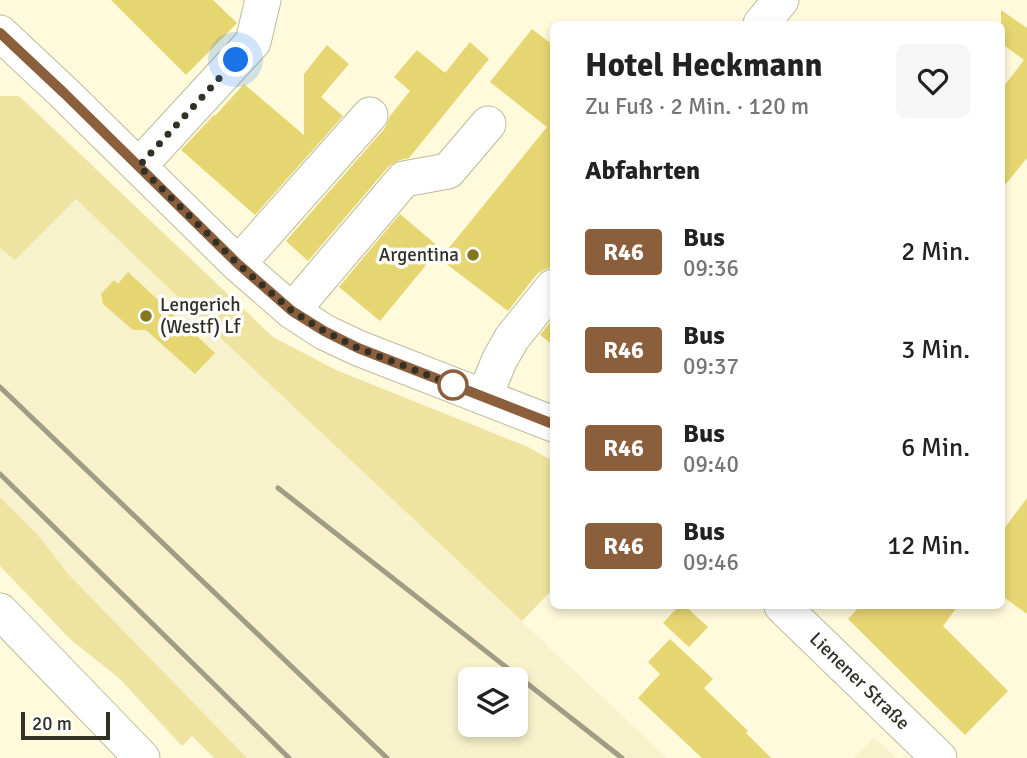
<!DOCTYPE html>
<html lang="de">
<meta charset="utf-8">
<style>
body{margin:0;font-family:Signika,sans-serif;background:#f6f6f6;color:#222;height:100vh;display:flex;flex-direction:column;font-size:26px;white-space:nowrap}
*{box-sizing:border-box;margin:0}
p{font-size:23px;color:#767676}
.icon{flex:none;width:38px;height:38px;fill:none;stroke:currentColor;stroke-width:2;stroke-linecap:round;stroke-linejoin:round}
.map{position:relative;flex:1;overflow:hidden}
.sheet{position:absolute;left:550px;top:21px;width:455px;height:588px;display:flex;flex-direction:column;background:#fff;border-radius:10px;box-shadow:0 4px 10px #0003}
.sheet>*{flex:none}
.badge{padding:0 14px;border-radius:5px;font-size:24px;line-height:46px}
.controls{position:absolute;left:458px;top:667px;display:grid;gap:14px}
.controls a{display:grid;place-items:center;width:70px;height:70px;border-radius:10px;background:#fff;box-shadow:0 4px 10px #0003;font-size:35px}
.scale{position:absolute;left:21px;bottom:18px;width:89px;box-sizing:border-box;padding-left:7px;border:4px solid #333126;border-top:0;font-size:19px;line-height:24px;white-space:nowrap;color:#333126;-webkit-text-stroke:5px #fff;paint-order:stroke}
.you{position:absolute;width:35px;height:35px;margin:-18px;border:5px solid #fff;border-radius:50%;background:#1a73e8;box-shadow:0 0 0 10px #1a73e833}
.map>.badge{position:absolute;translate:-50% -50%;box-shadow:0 0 0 4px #fff}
h2{padding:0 35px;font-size:26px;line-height:63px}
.round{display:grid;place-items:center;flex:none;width:74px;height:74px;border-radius:10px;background:#f6f6f6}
.headline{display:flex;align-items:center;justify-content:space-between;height:119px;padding:0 35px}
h1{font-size:33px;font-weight:700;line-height:52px}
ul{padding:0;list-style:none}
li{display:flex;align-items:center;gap:21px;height:98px;padding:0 35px}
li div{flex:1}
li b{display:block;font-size:26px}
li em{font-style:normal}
li .badge{min-width:77px;font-weight:700;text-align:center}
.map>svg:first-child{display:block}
.built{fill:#f7f2cb;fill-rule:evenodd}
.green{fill:#eee3a0}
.building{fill:#e6d671}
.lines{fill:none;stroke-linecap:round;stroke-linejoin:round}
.minor-casing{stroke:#beba9d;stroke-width:37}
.minor{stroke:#fff;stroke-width:35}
.rail{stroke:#a09d87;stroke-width:5}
.line-casing{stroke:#fff;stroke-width:16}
.line{stroke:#8b5e3c;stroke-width:10}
.walk{stroke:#333126;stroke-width:7;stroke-dasharray:0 12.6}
.poi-dot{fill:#84761a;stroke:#fff;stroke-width:2.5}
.stop-dot{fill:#fff;stroke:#8b5e3c;stroke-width:3.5}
.labels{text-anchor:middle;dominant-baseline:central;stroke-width:7;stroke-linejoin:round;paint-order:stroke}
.poi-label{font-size:19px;fill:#333126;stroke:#fff;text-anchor:end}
.street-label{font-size:19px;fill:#333126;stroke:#fff}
</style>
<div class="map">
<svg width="1027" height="758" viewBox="0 0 1027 758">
<rect width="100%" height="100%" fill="#fffadc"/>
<g class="built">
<path d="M76,199L229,346L667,758H247L70,576L37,534L0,497V248L15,260ZM471,679H516V724H471Z"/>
<path d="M874,737L897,758H854Z"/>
</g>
<g class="green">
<path d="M0,96H19L273,337L336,370L528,447L553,461V589L522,621L229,346L76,199L15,260L0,248Z"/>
<path d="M0,497L37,534L70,576L247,758H214L192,736L182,746L119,678L71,640L0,566Z"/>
</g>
<g class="building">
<path d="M111,0H213L237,23L186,75Z"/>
<path d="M1001,10L1027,28V158L1001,190V90L1024,60L1001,43Z"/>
<path d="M532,29L553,45V267L545,269L537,274L508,311L440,259L547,127L490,82Z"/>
<path d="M470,42L489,59L409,158L400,160L389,166L308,261L286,241L385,128L390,116L410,91L394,77L417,50L445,73Z"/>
<path d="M327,45L349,64L321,97L343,116L255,215L181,150L214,115L215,116L244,84L304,135V74Z"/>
<path d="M400,214L440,248L380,321L339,287Z"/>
<path d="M128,272L215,353L195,374L146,330H133L103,304L101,294L114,280L118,284Z"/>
<path d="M553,319V345L540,335Z"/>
<path d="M1027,498V614L1001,595V533Z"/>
<path d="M679,606H685L708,627L689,647L663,623Z"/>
<path d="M860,606H958L943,626L1008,691L965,735L848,619Z"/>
<path d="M670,639L713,679L704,688L748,731L746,733L771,758H702L638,698L660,674L648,662Z"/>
</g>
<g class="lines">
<g class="minor-casing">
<g id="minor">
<path d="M761,24L781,0"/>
<path d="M0,33L64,93L238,264L292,311L324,332L358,348L553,424"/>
<path d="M139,166L253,42L263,0"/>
<path d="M238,264L370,115"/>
<path d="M292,311L404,179L448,171L488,124"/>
<path d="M484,397L500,359L512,338L553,287"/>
<path id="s1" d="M782,606L939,758"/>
<path d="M0,611L142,758"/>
</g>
</g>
<use href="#minor" class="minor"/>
<g class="rail">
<path d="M0,387L387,758"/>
<path d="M0,474L289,758"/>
<path d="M278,488L622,758"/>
</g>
</g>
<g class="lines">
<g class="line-casing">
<path id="line" d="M0,33L64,93L238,264L292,311L324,331L358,348L553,424"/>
</g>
<use href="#line" class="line"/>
<path class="walk" d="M236,60L139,166L238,264L292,311L324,331L358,348L453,385"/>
</g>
<g class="poi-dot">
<circle cx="473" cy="255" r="7"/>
<circle cx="146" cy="316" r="7"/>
</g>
<circle class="stop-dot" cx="453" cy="385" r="14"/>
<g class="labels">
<g class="poi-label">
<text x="459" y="255">Argentina</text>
<text x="160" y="305" text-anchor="start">Lengerich<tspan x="160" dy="22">(Westf) Lf</tspan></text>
</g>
<g class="street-label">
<text stroke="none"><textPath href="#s1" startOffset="108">Lienener Straße</textPath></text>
</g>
</g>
</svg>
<div class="controls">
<a><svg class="icon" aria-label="layers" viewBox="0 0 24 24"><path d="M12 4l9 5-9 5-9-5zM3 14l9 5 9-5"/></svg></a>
</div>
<div class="scale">20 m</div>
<div class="you" style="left:236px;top:60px"></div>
<section class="sheet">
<div class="headline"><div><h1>Hotel Heckmann</h1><p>Zu Fuß · 2 Min. · 120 m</p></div><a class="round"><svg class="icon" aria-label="heart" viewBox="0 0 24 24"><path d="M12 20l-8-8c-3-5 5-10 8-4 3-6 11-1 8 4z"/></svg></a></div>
<h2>Abfahrten</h2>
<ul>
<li><span class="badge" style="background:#8b5e3c;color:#fff">R46</span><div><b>Bus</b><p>09:36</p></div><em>2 Min.</em></li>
<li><span class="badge" style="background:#8b5e3c;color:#fff">R46</span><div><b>Bus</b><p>09:37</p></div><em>3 Min.</em></li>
<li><span class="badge" style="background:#8b5e3c;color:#fff">R46</span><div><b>Bus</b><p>09:40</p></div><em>6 Min.</em></li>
<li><span class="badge" style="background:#8b5e3c;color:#fff">R46</span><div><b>Bus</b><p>09:46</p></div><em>12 Min.</em></li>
</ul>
</section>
</div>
